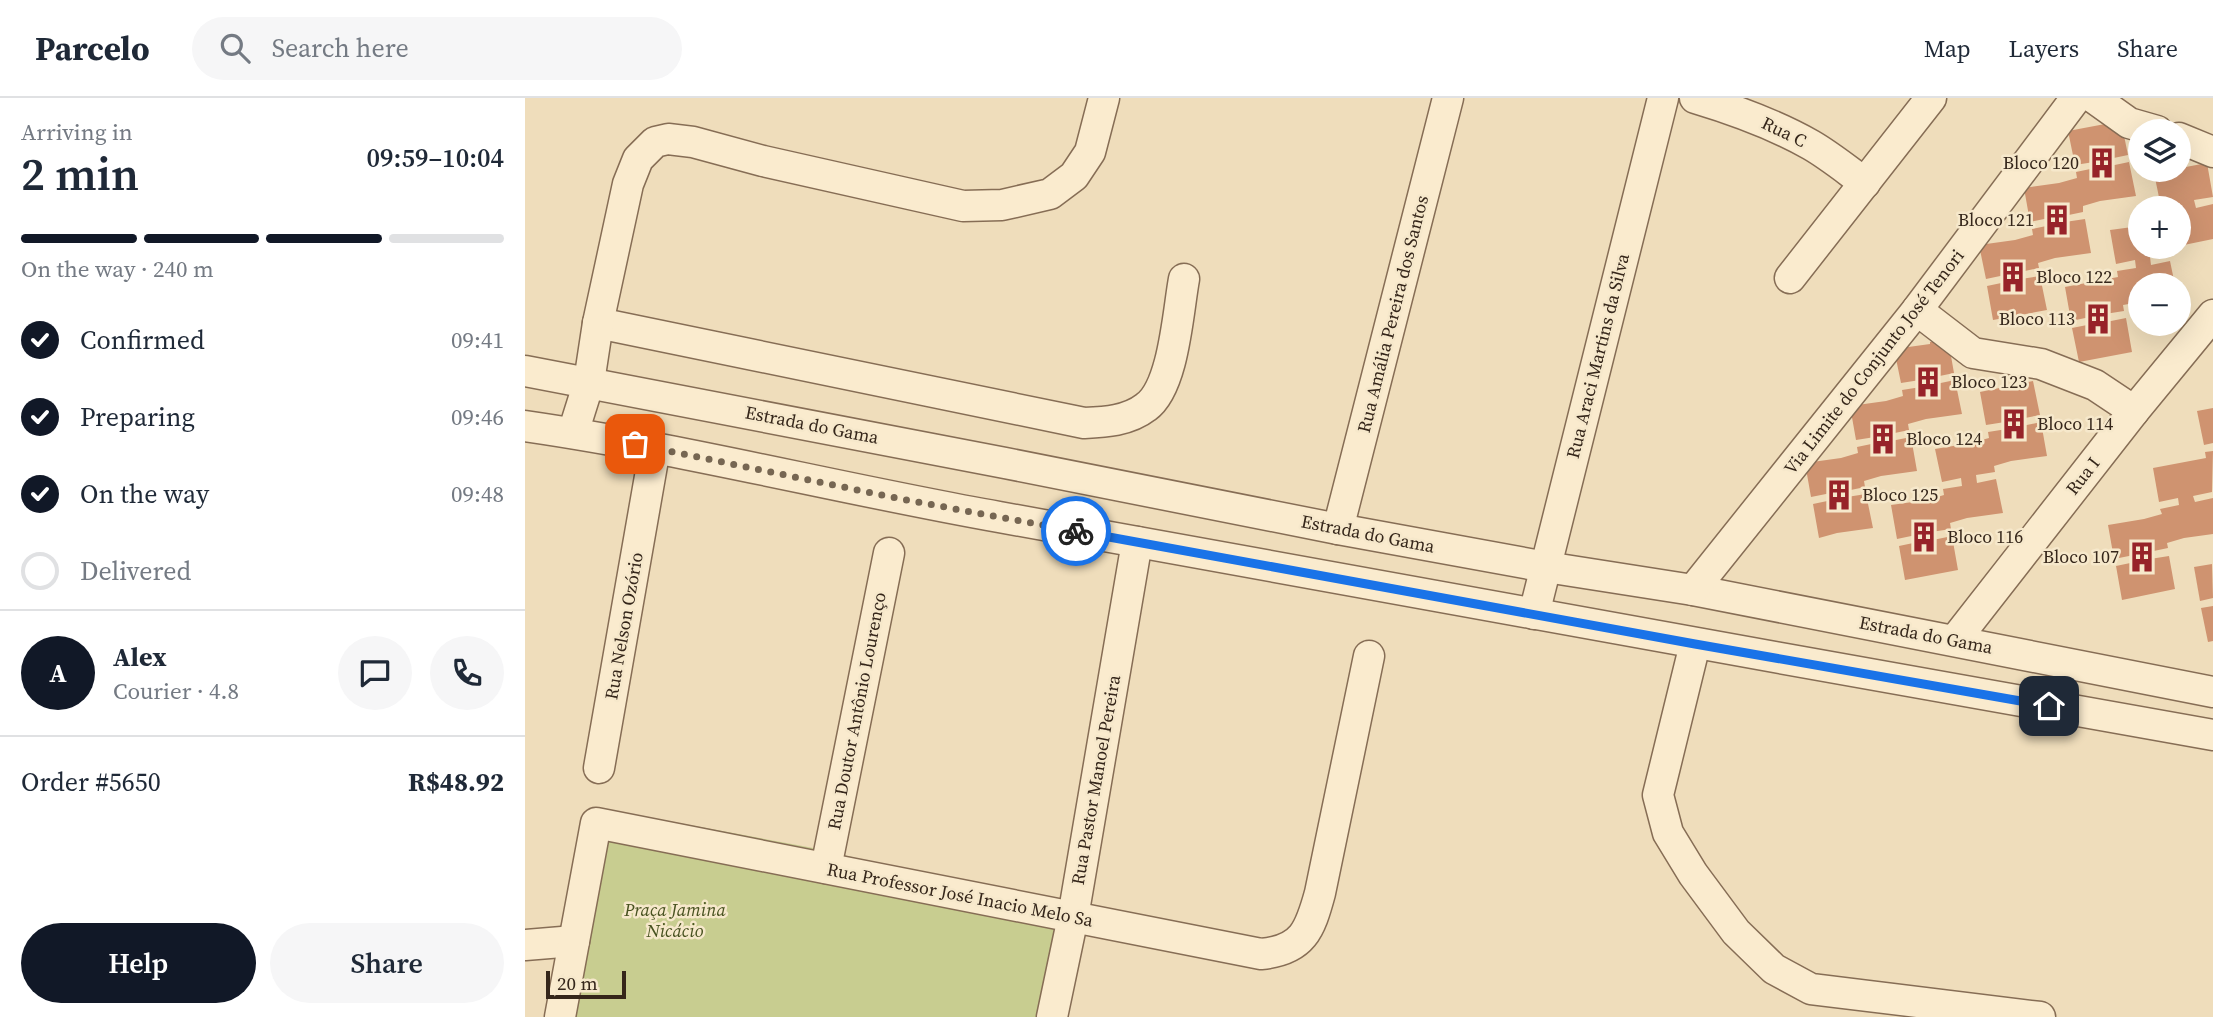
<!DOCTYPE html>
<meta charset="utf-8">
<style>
body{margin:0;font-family:"Source Serif 4",serif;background:#f6f6f7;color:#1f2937;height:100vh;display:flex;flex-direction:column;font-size:26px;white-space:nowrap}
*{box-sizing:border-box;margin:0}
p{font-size:23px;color:#747a83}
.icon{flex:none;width:38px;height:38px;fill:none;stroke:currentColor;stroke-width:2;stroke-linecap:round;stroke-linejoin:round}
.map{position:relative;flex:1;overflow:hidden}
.panel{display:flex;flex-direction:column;background:#fff;width:525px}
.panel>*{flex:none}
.controls{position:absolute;left:1603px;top:21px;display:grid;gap:14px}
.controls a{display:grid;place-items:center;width:63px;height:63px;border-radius:50%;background:#fff;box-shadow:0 7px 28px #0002;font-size:35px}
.scale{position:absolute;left:21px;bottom:18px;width:80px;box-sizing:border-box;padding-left:7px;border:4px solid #35261a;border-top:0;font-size:19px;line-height:24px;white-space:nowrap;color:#35261a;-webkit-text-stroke:5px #f6e8cb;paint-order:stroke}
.pin{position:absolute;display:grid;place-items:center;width:60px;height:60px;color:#fff;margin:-30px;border-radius:14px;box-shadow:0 4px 10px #0006}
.courier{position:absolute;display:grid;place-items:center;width:70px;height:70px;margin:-35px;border:5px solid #1a73e8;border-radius:50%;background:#fff;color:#222;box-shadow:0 2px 9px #0007}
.overview em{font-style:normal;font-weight:600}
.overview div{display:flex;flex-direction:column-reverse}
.overview{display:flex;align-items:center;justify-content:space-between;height:119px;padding:0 21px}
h1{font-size:46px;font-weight:600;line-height:52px}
.bar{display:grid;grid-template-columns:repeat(4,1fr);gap:10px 7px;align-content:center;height:84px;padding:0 21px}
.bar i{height:9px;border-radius:5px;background:#e0e1e3}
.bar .on{background:#111827}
.bar p{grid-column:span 4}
.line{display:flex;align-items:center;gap:18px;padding:0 21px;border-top:2px solid #e0e1e3}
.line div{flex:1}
.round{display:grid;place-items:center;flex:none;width:74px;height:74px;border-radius:37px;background:#f6f6f7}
ol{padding:0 21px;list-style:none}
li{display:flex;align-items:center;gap:21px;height:77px}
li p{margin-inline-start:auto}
li .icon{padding:7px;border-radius:50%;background:#111827;color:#fff;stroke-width:4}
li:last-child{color:#747a83}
li i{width:38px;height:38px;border:4px solid #e0e1e3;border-radius:50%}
.button{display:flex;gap:14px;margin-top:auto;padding:14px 21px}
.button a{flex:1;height:80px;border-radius:42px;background:#111827;color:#fff;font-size:28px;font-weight:600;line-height:80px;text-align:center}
.button a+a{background:#f6f6f7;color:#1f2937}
header{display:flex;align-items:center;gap:42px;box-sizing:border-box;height:98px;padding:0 35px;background:#fff;border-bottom:2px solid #e0e1e3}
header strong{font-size:33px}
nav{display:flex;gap:38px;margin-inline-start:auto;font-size:24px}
.search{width:490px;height:63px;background:#f6f6f7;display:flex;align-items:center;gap:18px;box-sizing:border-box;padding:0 24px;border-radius:38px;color:#747a83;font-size:26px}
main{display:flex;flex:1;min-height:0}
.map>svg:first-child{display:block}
.green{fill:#c8cd90}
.building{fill:#cf9370}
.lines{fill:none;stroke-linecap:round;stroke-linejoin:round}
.minor-casing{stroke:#866d55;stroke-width:33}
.minor{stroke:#faebce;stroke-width:30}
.done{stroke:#766652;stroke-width:7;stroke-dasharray:0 12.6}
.route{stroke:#1a73e8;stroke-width:9}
.labels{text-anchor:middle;stroke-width:5;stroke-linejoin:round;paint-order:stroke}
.street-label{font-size:18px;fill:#35261a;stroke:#f6e8cb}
.poi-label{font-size:18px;fill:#35261a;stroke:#f6e8cb;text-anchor:start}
.park-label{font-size:18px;font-style:italic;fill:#485220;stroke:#f6e8cb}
</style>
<header>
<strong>Parcelo</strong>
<div class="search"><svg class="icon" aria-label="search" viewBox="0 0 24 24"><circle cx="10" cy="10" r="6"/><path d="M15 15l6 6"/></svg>Search here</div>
<nav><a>Map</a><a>Layers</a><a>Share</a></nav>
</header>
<main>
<section class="panel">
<div class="overview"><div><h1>2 min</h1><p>Arriving in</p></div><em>09:59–10:04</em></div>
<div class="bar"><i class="on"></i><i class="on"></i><i class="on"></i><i></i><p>On the way · 240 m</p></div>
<ol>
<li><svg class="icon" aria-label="check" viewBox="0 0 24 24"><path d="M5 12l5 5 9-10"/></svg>Confirmed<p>09:41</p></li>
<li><svg class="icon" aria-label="check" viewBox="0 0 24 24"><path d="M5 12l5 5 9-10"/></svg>Preparing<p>09:46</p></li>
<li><svg class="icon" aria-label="check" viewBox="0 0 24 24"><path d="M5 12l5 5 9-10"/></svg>On the way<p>09:48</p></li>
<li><i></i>Delivered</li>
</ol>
<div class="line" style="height:126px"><b class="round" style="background:#111827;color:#fff">A</b><div><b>Alex</b><p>Courier · 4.8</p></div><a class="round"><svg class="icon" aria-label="chat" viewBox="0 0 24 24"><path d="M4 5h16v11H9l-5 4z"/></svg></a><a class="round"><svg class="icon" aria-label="phone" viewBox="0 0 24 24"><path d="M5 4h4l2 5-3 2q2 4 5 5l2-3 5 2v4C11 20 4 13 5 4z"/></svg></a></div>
<div class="line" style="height:91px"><div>Order #5650</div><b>R$48.92</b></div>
<div class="button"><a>Help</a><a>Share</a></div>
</section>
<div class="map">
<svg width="1688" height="919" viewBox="0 0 1688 919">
<rect width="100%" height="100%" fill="#efddbb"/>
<!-- green -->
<path class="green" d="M 79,711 L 299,752 L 546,814 L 523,919 L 25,919 Z"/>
<!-- building -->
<g class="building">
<path d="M 1596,23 L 1603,57 L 1584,61 L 1585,68 L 1604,64 L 1611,98 L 1575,103 L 1558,108 L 1558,114 L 1539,118 L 1540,124 L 1560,121 L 1566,155 L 1530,160 L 1513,165 L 1514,170 L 1495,174 L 1496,181 L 1515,178 L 1522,212 L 1468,222 L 1462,188 L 1481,184 L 1480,177 L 1461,181 L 1454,147 L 1490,142 L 1508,137 L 1507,131 L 1526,127 L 1524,120 L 1505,124 L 1499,90 L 1534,85 L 1552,80 L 1551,74 L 1570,70 L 1569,64 L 1550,67 L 1543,33 Z"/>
<path d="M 1682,65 L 1688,99 L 1669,102 L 1671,110 L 1688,106 L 1688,141 L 1654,148 L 1655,105 L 1636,109 L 1629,75 Z"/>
<path d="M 1615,128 L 1615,149 L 1643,149 L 1644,156 L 1625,159 L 1626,167 L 1645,163 L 1650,187 L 1615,187 L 1615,204 L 1598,207 L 1599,213 L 1580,216 L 1581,224 L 1601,220 L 1607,254 L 1554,264 L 1547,230 L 1567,226 L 1565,219 L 1546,223 L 1540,189 L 1593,179 L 1592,173 L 1611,170 L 1610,162 L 1591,166 L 1585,132 Z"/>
<path d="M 1423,241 L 1429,275 L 1410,279 L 1411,286 L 1430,282 L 1437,316 L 1401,321 L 1383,326 L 1384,332 L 1365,336 L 1366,343 L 1386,339 L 1392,373 L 1356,378 L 1339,383 L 1340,389 L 1321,393 L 1322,399 L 1341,396 L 1348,430 L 1312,435 L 1294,440 L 1288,406 L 1307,402 L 1306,395 L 1286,399 L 1280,365 L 1316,360 L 1333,355 L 1332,349 L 1351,345 L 1350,339 L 1331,342 L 1325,308 L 1361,303 L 1378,298 L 1377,292 L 1396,289 L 1395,282 L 1376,285 L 1369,251 L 1405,246 L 1405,244 Z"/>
<path d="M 1508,283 L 1515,317 L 1495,321 L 1497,328 L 1516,324 L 1522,358 L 1486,363 L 1469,368 L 1470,374 L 1451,377 L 1452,385 L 1471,381 L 1478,415 L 1442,420 L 1425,425 L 1426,431 L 1406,434 L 1408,442 L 1427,438 L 1433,472 L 1380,482 L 1374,448 L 1393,444 L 1391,437 L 1372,441 L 1366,407 L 1402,402 L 1419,397 L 1418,391 L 1437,388 L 1436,380 L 1417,384 L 1410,351 L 1446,345 L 1464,340 L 1463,334 L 1482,331 L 1480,324 L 1461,327 L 1455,294 Z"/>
<path d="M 1688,310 L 1688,345 L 1679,347 L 1672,313 Z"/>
<path d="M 1688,353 L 1687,394 L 1668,398 L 1670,404 L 1688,400 L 1688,436 L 1659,440 L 1642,445 L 1643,450 L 1624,454 L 1625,461 L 1644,458 L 1650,491 L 1597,502 L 1591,468 L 1610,464 L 1609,457 L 1589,461 L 1583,427 L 1619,421 L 1637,416 L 1635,411 L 1654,407 L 1653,400 L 1634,404 L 1628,370 L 1681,360 L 1680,354 Z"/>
<path d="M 1687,466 L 1688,500 L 1675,503 L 1669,469 Z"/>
<path d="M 1688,508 L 1688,543 L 1683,544 L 1676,510 Z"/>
</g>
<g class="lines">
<!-- minor casing -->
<g class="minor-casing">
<g id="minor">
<path d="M 1170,0 C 1210,12 1249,26 1286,47 C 1305,58 1322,72 1340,85"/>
<path d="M 1569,0 L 1604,25 L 1632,33"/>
<path d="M 1654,40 L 1688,54"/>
<path d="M 1265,180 L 1406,0"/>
<path d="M 1392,212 L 1448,255 L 1516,266 L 1570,287 L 1609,313"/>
<path d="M 73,225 L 559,325 C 580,324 603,323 621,309 C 649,289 653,213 659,181"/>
<path d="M 0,273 L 480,365 L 813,431 L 1021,469 L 1168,492 L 1688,594"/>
<path d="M 0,328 C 159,351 316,391 474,419 C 879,492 1283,566 1688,637"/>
<path d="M 48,335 L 64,284 L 73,225 L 103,86 L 113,61 L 130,44 L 143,41 L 168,44 L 238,63 L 438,108 L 477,107 L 525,96 L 549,78 L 565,54 L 579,0"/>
<path d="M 813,431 L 923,0"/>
<path d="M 1168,492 L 1392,212 L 1551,0"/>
<path d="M 1009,516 L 1138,0"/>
<path d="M 1430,542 L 1609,313 L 1688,217"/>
<path d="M 1170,546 L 1133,697 L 1143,735 L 1168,776 L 1211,834 L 1249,871 L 1286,891 L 1515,919"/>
<path d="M 74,670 L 130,350"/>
<path d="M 301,770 L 364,455"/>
<path d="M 0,847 L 49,843"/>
<path d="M 35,919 L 71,725 L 736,856 C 778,852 785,832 795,795 L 844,558"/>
<path d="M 527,919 L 548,819 L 612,444"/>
</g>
</g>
<!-- minor -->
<use href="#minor" class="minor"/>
</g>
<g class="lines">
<!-- done -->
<path class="done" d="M 110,346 L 381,402 L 551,433"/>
<!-- route -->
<path class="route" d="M 551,433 L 1170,546 L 1524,608"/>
</g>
<!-- icons -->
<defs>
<g id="building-bare" transform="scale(2.415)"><path d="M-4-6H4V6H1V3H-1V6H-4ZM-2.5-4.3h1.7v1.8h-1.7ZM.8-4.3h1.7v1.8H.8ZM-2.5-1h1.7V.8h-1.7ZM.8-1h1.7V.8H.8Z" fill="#972329" stroke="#f6e8cb" stroke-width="2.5" paint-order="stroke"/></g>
</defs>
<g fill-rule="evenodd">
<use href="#building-bare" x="1577" y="65"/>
<use href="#building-bare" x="1532" y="122"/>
<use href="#building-bare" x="1488" y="179"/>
<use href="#building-bare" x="1573" y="221"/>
<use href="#building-bare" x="1403" y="284"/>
<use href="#building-bare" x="1489" y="326"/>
<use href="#building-bare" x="1358" y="341"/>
<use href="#building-bare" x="1314" y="397"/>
<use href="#building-bare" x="1399" y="439"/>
<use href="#building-bare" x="1617" y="459"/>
</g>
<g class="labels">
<!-- street labels -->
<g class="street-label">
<text transform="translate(1259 34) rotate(26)" y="6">Rua C</text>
<text transform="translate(868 216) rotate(-76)" y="6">Rua Amália Pereira dos Santos</text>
<text transform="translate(1073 258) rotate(-76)" y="6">Rua Araci Martins da Silva</text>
<text transform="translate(1349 264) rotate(-52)" y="6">Via Limite do Conjunto José Tenori</text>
<text transform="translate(287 327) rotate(11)" y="6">Estrada do Gama</text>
<text transform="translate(1558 378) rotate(-52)" y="6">Rua I</text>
<text transform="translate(843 436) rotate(11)" y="6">Estrada do Gama</text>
<text transform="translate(99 528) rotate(-80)" y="6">Rua Nelson Ozório</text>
<text transform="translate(1401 537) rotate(11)" y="6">Estrada do Gama</text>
<text transform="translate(332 613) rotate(-79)" y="6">Rua Doutor Antônio Lourenço</text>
<text transform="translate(571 682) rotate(-80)" y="6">Rua Pastor Manoel Pereira</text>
<text transform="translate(435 797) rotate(11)" y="6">Rua Professor José Inacio Melo Sa</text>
</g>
<!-- poi labels -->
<g class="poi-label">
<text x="1554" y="71" text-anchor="end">Bloco 120</text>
<text x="1509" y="128" text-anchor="end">Bloco 121</text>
<text x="1511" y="185">Bloco 122</text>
<text x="1550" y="227" text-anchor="end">Bloco 113</text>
<text x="1426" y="290">Bloco 123</text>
<text x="1512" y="332">Bloco 114</text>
<text x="1381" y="347">Bloco 124</text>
<text x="1337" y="403">Bloco 125</text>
<text x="1422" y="445">Bloco 116</text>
<text x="1594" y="465" text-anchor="end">Bloco 107</text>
</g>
<!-- park labels -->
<g class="park-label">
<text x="150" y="818">Praça Jamina<tspan x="150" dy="21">Nicácio</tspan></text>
</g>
</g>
</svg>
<div class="controls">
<a><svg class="icon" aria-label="layers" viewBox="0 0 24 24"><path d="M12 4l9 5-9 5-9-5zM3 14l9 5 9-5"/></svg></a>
<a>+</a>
<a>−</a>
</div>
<div class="scale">20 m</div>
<div class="pin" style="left:110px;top:346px;background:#ea580c"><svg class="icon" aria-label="bag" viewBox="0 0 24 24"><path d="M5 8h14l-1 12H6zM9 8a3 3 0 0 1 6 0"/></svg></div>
<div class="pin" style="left:1524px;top:608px;background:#1f2937"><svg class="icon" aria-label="home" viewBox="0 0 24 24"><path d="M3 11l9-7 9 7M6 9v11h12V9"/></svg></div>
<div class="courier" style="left:551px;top:433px"><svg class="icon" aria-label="bike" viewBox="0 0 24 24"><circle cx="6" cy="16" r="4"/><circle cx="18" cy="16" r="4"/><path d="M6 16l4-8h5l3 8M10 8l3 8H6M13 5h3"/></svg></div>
</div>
</main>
